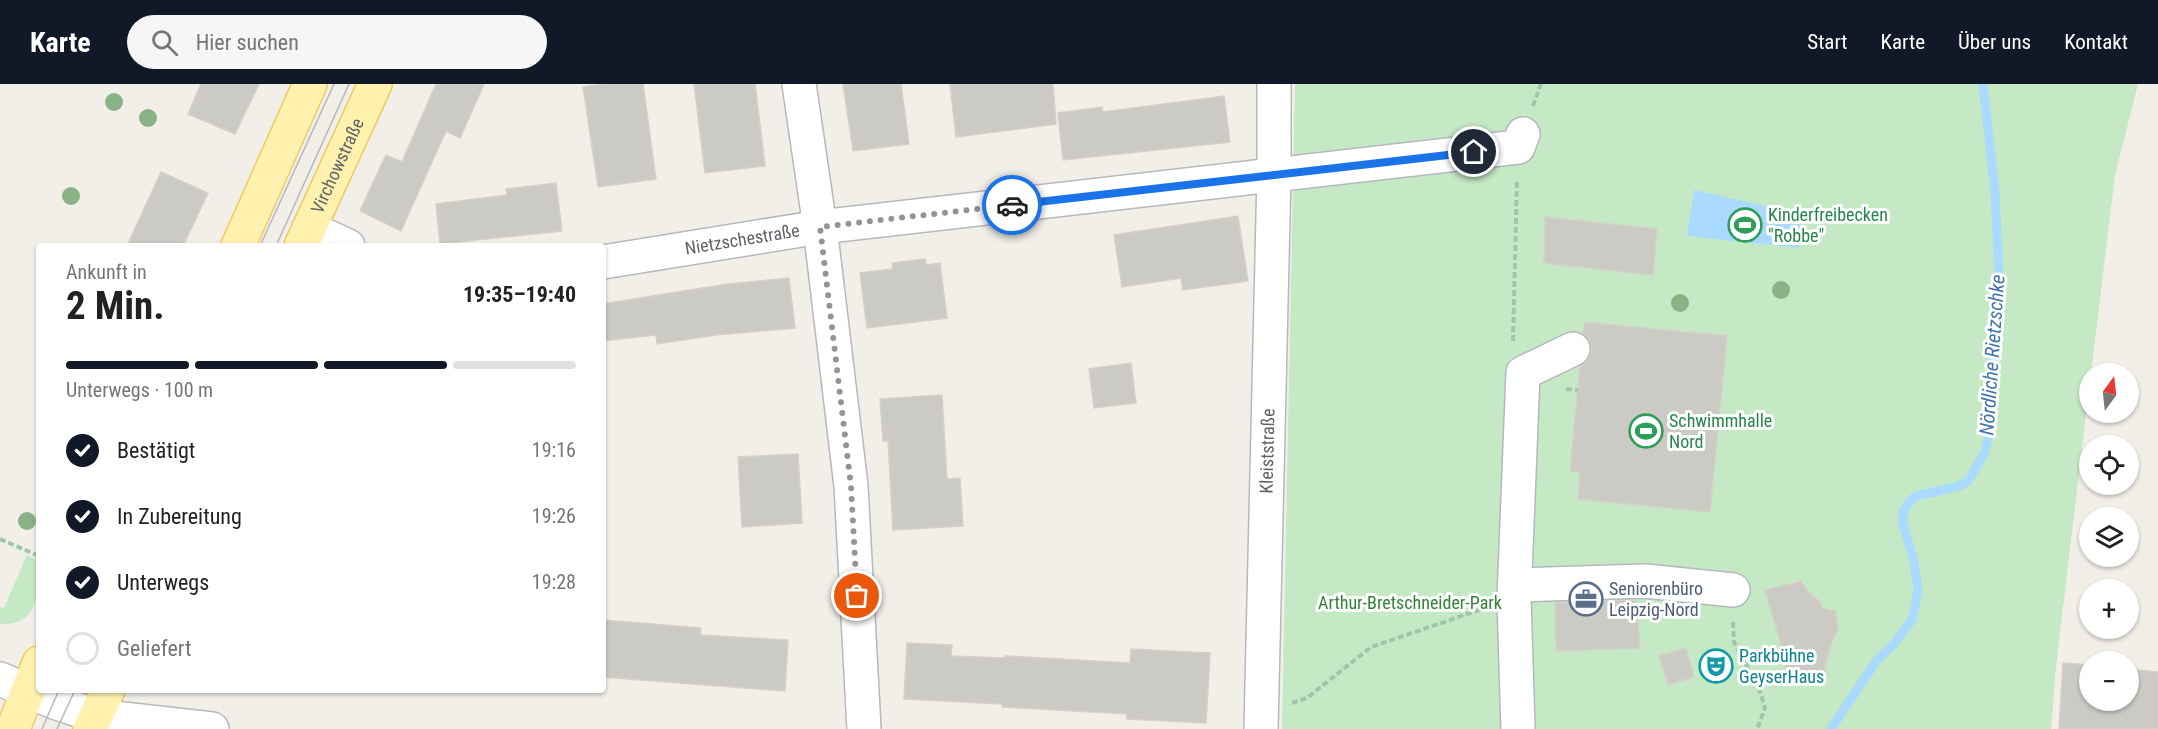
<!DOCTYPE html>
<html lang="de">
<meta charset="utf-8">
<style>
body{margin:0;font-family:"Roboto Condensed",sans-serif;background:#f6f6f6;color:#222;height:100vh;display:flex;flex-direction:column;font-size:22px;white-space:nowrap}
*{box-sizing:border-box;margin:0}
p{font-size:20px;color:#767676}
.icon{flex:none;width:33px;height:33px;fill:none;stroke:currentColor;stroke-width:2;stroke-linecap:round;stroke-linejoin:round}
.map{position:relative;flex:1;overflow:hidden}
.side{position:absolute;left:36px;top:159px;width:570px;height:450px;display:flex;flex-direction:column;background:#fff;border-radius:6px;box-shadow:0 2px 4px #0004}
.side>*{flex:none}
.needle{width:39px;rotate:15deg}
.buttons{position:absolute;left:2079px;top:279px;display:grid;gap:12px}
.buttons a{display:grid;place-items:center;width:60px;height:60px;border-radius:50%;background:#fff;box-shadow:0 2px 4px #0004;font-size:30px}
.pin{position:absolute;display:grid;place-items:center;width:51px;height:51px;color:#fff;margin:-26px;border:3px solid #fff;border-radius:50%;box-shadow:0 2px 6px #0007}
.courier{position:absolute;display:grid;place-items:center;width:60px;height:60px;margin:-30px;border:4px solid #1a73e8;border-radius:50%;background:#fff;color:#222;box-shadow:0 2px 8px #0007}
.overview em{font-style:normal;font-weight:700}
.overview div{display:flex;flex-direction:column-reverse}
.overview{display:flex;align-items:center;justify-content:space-between;height:102px;padding:0 30px}
h1{font-size:39px;font-weight:700;line-height:45px}
.bar{display:grid;grid-template-columns:repeat(4,1fr);gap:9px 6px;align-content:center;height:72px;padding:0 30px}
.bar i{height:8px;border-radius:4px;background:#e0e0e0}
.bar .on{background:#111827}
.bar p{grid-column:span 4}
ol{padding:0 30px;list-style:none}
li{display:flex;align-items:center;gap:18px;height:66px}
li p{margin-inline-start:auto}
li .icon{padding:6px;border-radius:50%;background:#111827;color:#fff;stroke-width:4}
li:last-child{color:#767676}
li i{width:33px;height:33px;border:3px solid #e0e0e0;border-radius:50%}
header{display:flex;align-items:center;gap:36px;box-sizing:border-box;height:84px;padding:0 30px;background:#111827;color:#fff}
header strong{font-size:28px}
nav{display:flex;gap:33px;margin-inline-start:auto;font-size:21px}
.search{width:420px;height:54px;background:#f6f6f6;display:flex;align-items:center;gap:15px;box-sizing:border-box;padding:0 21px;border-radius:33px;color:#767676;font-size:22px}
.map>svg:first-child{display:block}
.green{fill:#c5e8c5}
.water{fill:#aadaff}
.lines{fill:none;stroke-linecap:round;stroke-linejoin:round}
.stream{stroke:#aadaff;stroke-width:9}
.building{fill:#cccac5;stroke:#d6d1c6;stroke-width:1.5}
.minor-casing{stroke:#b5b8bc;stroke-width:36}
.major-casing{stroke:#f2c960;stroke-width:36}
.path{stroke:#9cc7a9;stroke-width:4;stroke-dasharray:6 3;stroke-linecap:butt}
.minor{stroke:#fff;stroke-width:33}
.major{stroke:#fff2af;stroke-width:33}
.tram{stroke:#b6b7b8;stroke-width:1.5}
.tree{fill:#89b387}
.done{stroke:#929495;stroke-width:6;stroke-dasharray:0 10.8}
.route{stroke:#1a73e8;stroke-width:8}
.labels{text-anchor:middle;stroke-width:6;stroke-linejoin:round;paint-order:stroke}
.street-label{font-size:18px;fill:#5f6368;stroke:#fff}
.leisure-label{font-size:18px;fill:#27864d;stroke:#fff;text-anchor:start}
.service-label{font-size:18px;fill:#4e5e75;stroke:#fff;text-anchor:start}
.park-label{font-size:18px;fill:#348238;stroke:#fff}
.culture-label{font-size:18px;fill:#0d838f;stroke:#fff;text-anchor:start}
.water-label{font-size:20px;font-style:italic;fill:#4174aa;stroke:#fff}
</style>
<header>
<strong>Karte</strong>
<div class="search"><svg class="icon" aria-label="search" viewBox="0 0 24 24"><circle cx="10" cy="10" r="6"/><path d="M15 15l6 6"/></svg>Hier suchen</div>
<nav><a>Start</a><a>Karte</a><a>Über uns</a><a>Kontakt</a></nav>
</header>
<div class="map">
<svg width="2158" height="645" viewBox="0 0 2158 645">
<rect width="100%" height="100%" fill="#f1efe8"/>
<!-- green -->
<g class="green">
<path d="M 1295,0 L 2138,0 L 2115,91 L 2091,289 L 2090,290 L 2089,304 L 2056,583 L 2051,645 L 1282,645 Z"/>
<path d="M 27,471 L 39,477 C 39,505 39,543 0,540 L 0,523 L 4,524 Z"/>
</g>
<!-- water -->
<path class="water" d="M 1694,106 L 1801,130 L 1799,164 L 1687,152 Z"/>
<g class="lines">
<!-- stream -->
<path class="stream" d="M 1831,645 L 1877,576 L 1892,562 L 1912,536 L 1918,507 L 1914,477 L 1902,437 L 1904,427 L 1909,418 L 1916,412 L 1959,402 L 1968,397 L 1984,370 L 1989,351 L 1992,271 L 2000,212 L 1995,108 L 1983,0"/>
</g>
<!-- building -->
<g class="building">
<path d="M 201,0 L 259,0 L 235,50 L 188,30 Z"/>
<path d="M 436,0 L 484,0 L 460,54 L 446,47 L 401,147 L 360,127 L 386,71 L 402,78 Z"/>
<path d="M 605,0 L 643,0 L 656,95 L 598,103 L 583,3 Z"/>
<path d="M 694,0 L 755,0 L 765,82 L 705,89 Z"/>
<path d="M 843,0 L 901,0 L 909,60 L 853,67 Z"/>
<path d="M 950,0 L 1053,0 L 1056,40 L 956,53 Z"/>
<path d="M 1224,12 L 1230,58 L 1063,76 L 1058,29 L 1102,23 L 1103,28 Z"/>
<path d="M 161,88 L 208,109 L 183,162 L 127,162 Z"/>
<path d="M 556,99 L 562,147 L 440,160 L 436,120 L 507,111 L 506,105 Z"/>
<path d="M 1238,132 L 1248,197 L 1183,206 L 1181,194 L 1122,203 L 1114,151 Z"/>
<path d="M 1545,133 L 1657,145 L 1653,191 L 1544,179 Z"/>
<path d="M 925,175 L 926,181 L 940,179 L 947,234 L 867,244 L 860,189 L 893,185 L 892,179 Z"/>
<path d="M 789,194 L 795,244 L 716,251 L 657,260 L 656,251 L 603,257 L 603,220 L 728,200 Z"/>
<path d="M 1585,238 L 1727,252 L 1710,428 L 1578,415 L 1580,388 L 1570,387 L 1580,282 L 1588,276 L 1592,267 L 1590,257 L 1583,249 Z"/>
<path d="M 1131,279 L 1136,319 L 1094,324 L 1089,285 Z"/>
<path d="M 942,311 L 947,395 L 960,394 L 963,442 L 893,446 L 888,357 L 883,357 L 880,315 Z"/>
<path d="M 798,370 L 802,439 L 742,443 L 738,373 Z"/>
<path d="M 1801,497 L 1807,506 L 1821,519 L 1822,524 L 1835,527 L 1838,546 L 1831,560 L 1825,582 L 1825,590 L 1789,599 L 1782,571 L 1783,567 L 1765,506 Z"/>
<path d="M 1636,516 L 1640,564 L 1556,567 L 1555,519 Z"/>
<path d="M 603,536 L 701,544 L 700,551 L 788,556 L 785,607 L 603,593 Z"/>
<path d="M 907,559 L 952,561 L 951,572 L 1005,574 L 1005,572 L 1130,579 L 1131,565 L 1210,569 L 1206,639 L 1127,635 L 1127,630 L 1002,623 L 1002,620 L 904,615 Z"/>
<path d="M 1686,564 L 1694,593 L 1668,601 L 1659,572 Z"/>
<path d="M 2063,579 L 2090,581 L 2090,616 L 2128,616 L 2128,585 L 2158,588 L 2158,645 L 2059,645 Z"/>
</g>
<g class="lines">
<!-- minor casing -->
<g class="minor-casing">
<g id="minor">
<path d="M 799,0 L 820,143 L 851,402 L 864,645"/>
<path d="M 309,144 L 348,162"/>
<path id="s1" d="M 603,178 L 820,143 L 1518,63 L 1523,50"/>
<path d="M 1515,501 L 1645,497 L 1733,506"/>
<path d="M 0,595 L 54,618 L 96,632 L 212,645"/>
<path id="s2" d="M 1261,645 L 1274,90 L 1274,0"/>
<path d="M 1518,645 L 1514,515 L 1523,289 L 1573,265"/>
</g>
</g>
<!-- major casing -->
<g class="major-casing">
<g id="major">
<path d="M 238,162 L 310,0"/>
<path id="s3" d="M 301,162 L 375,0"/>
<path d="M 13,645 L 39,579"/>
<path d="M 90,645 L 108,606"/>
</g>
</g>
<!-- path -->
<g class="path">
<path d="M 1533,22 L 1541,0"/>
<path d="M 1513,257 L 1517,96"/>
<path d="M 1566,305 L 1578,306"/>
<path d="M 0,455 L 39,472"/>
<path d="M 1733,538 L 1734,558 L 1759,605 L 1765,624 L 1757,645"/>
<path d="M 1292,619 L 1307,614 L 1371,563 L 1482,525"/>
</g>
<!-- minor -->
<use href="#minor" class="minor"/>
<!-- major -->
<use href="#major" class="major"/>
<!-- tram -->
<g class="tram">
<path d="M 260,162 L 334,0"/>
<path d="M 276,162 L 349,0"/>
<path d="M 42,645 L 59,606"/>
<path d="M 57,645 L 75,606"/>
</g>
</g>
<!-- trees -->
<g class="tree">
<circle cx="114" cy="18" r="9"/>
<circle cx="148" cy="34" r="9"/>
<circle cx="71" cy="112" r="9"/>
<circle cx="1781" cy="206" r="9"/>
<circle cx="1680" cy="219" r="9"/>
<circle cx="27" cy="437" r="9"/>
</g>
<g class="lines">
<!-- done -->
<path class="done" d="M 857,512 L 851,402 L 820,143 L 1012,121"/>
<!-- route -->
<path class="route" d="M 1012,121 L 1474,68"/>
</g>
<!-- icons -->
<defs>
<g id="stadium-ring" transform="scale(1.725)"><circle r="9.5" fill="#fff" stroke="#2e9e5b" stroke-width="1.5"/><path d="M0-5a6.5 5 0 1 0 0 10a6.5 5 0 1 0 0-10ZM-3.5-1.8h7v3.6h-7Z" fill="#2e9e5b"/></g>
<g id="office-ring" transform="scale(1.725)"><circle r="9.5" fill="#fff" stroke="#5c6f8a" stroke-width="1.5"/><path d="M-6-3h4V-5.5h4V-3h4V5H-6ZM-1-4.5V-3h2v-1.5ZM-6 0V1H6V0Z" fill="#5c6f8a"/></g>
<g id="theatre-ring" transform="scale(1.725)"><circle r="9.5" fill="#fff" stroke="#0f9aa8" stroke-width="1.5"/><path d="M-5-5.5Q0-4 5-5.5V0Q5 5 0 6Q-5 5-5 0ZM-3.3-2.5H-1v1.5H-3.3ZM1-2.5H3.3v1.5H1ZM-2.8 1Q0 5.5 2.8 1Z" fill="#0f9aa8"/></g>
</defs>
<g fill-rule="evenodd">
<use href="#stadium-ring" x="1745" y="141"/>
<use href="#stadium-ring" x="1646" y="347"/>
<use href="#office-ring" x="1586" y="515"/>
<use href="#theatre-ring" x="1716" y="582"/>
</g>
<g class="labels">
<!-- street labels -->
<g class="street-label">
<text dy="6" stroke="none"><textPath href="#s3" startOffset="88">Virchowstraße</textPath></text>
<text dy="6" stroke="none"><textPath href="#s1" startOffset="141">Nietzschestraße</textPath></text>
<text dy="6" stroke="none"><textPath href="#s2" startOffset="278">Kleiststraße</textPath></text>
</g>
<!-- leisure labels -->
<g class="leisure-label">
<text x="1768" y="137">Kinderfreibecken<tspan x="1768" dy="21">"Robbe"</tspan></text>
<text x="1669" y="343">Schwimmhalle<tspan x="1669" dy="21">Nord</tspan></text>
</g>
<!-- service labels -->
<g class="service-label">
<text x="1609" y="511">Seniorenbüro<tspan x="1609" dy="21">Leipzig-Nord</tspan></text>
</g>
<!-- park labels -->
<g class="park-label">
<text x="1410" y="525">Arthur-Bretschneider-Park</text>
</g>
<!-- culture labels -->
<g class="culture-label">
<text x="1739" y="578">Parkbühne<tspan x="1739" dy="21">GeyserHaus</tspan></text>
</g>
<!-- water labels -->
<g class="water-label">
<text transform="translate(1992 271) rotate(-86)" y="7">Nördliche Rietzschke</text>
</g>
</g>
</svg>
<div class="buttons">
<a><svg class="needle" viewBox="-14 -14 28 28"><path d="M0-13l5 13h-10z" fill="#e53935"/><path d="M0 13l5-13h-10z" fill="#767676"/></svg></a>
<a><svg class="icon" aria-label="locate" viewBox="0 0 24 24"><circle cx="12" cy="12" r="6"/><path d="M12 2v4M12 18v4M2 12h4M18 12h4"/></svg></a>
<a><svg class="icon" aria-label="layers" viewBox="0 0 24 24"><path d="M12 4l9 5-9 5-9-5zM3 14l9 5 9-5"/></svg></a>
<a>+</a>
<a>−</a>
</div>
<div class="pin" style="left:857px;top:512px;background:#ea580c"><svg class="icon" aria-label="bag" viewBox="0 0 24 24"><path d="M5 8h14l-1 12H6zM9 8a3 3 0 0 1 6 0"/></svg></div>
<div class="pin" style="left:1474px;top:68px;background:#1f2937"><svg class="icon" aria-label="home" viewBox="0 0 24 24"><path d="M3 11l9-7 9 7M6 9v11h12V9"/></svg></div>
<div class="courier" style="left:1012px;top:121px"><svg class="icon" aria-label="car" viewBox="0 0 24 24"><path d="M5 17H2v-5l4-1 3-4h7l3 4 3 1v5h-3M9 17h6M6 11h13"/><circle cx="7" cy="17" r="2"/><circle cx="17" cy="17" r="2"/></svg></div>
<section class="side">
<div class="overview"><div><h1>2 Min.</h1><p>Ankunft in</p></div><em>19:35–19:40</em></div>
<div class="bar"><i class="on"></i><i class="on"></i><i class="on"></i><i></i><p>Unterwegs · 100 m</p></div>
<ol>
<li><svg class="icon" aria-label="check" viewBox="0 0 24 24"><path d="M5 12l5 5 9-10"/></svg>Bestätigt<p>19:16</p></li>
<li><svg class="icon" aria-label="check" viewBox="0 0 24 24"><path d="M5 12l5 5 9-10"/></svg>In Zubereitung<p>19:26</p></li>
<li><svg class="icon" aria-label="check" viewBox="0 0 24 24"><path d="M5 12l5 5 9-10"/></svg>Unterwegs<p>19:28</p></li>
<li><i></i>Geliefert</li>
</ol>
</section>
</div>
